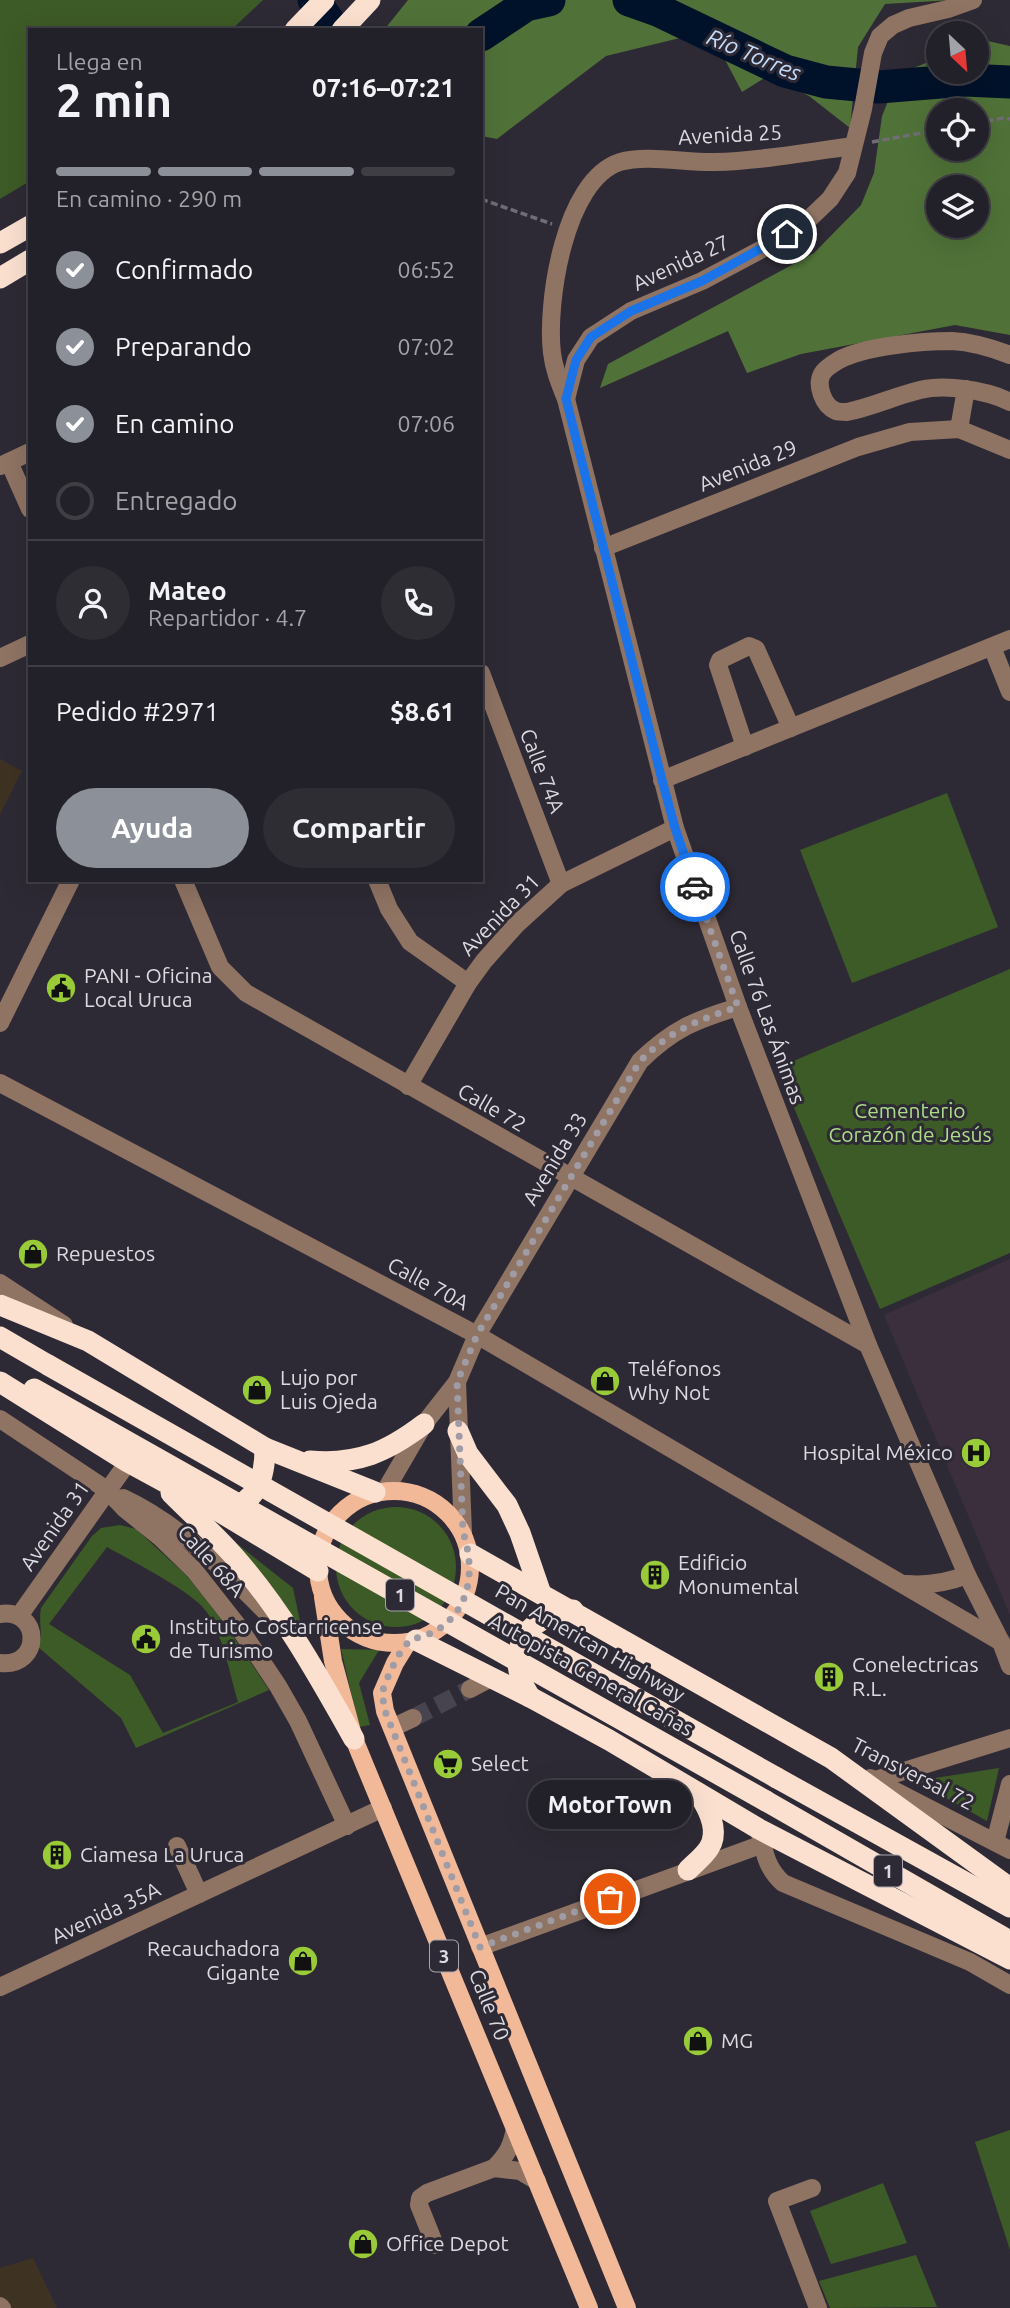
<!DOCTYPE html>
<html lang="es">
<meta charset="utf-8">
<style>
body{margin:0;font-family:Ubuntu,sans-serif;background:#2e2d34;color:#f1f3f6;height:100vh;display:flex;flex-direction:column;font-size:26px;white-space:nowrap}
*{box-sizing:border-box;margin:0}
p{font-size:23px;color:#a2a3a8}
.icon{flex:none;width:38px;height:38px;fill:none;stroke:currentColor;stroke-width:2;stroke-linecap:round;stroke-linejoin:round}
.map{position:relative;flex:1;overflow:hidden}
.drawer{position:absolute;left:28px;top:28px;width:455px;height:854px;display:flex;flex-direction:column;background:#222028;border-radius:0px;box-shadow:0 7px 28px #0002,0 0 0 2px #3f3e45}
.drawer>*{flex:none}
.needle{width:46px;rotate:154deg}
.buttons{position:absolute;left:926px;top:21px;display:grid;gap:14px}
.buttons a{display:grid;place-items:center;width:63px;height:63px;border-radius:50%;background:#222028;box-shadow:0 7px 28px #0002,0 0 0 2px #3f3e45;font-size:35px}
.pin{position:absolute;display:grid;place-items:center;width:60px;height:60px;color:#fff;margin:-30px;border:4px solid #fff;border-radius:50%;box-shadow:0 2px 7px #0007}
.courier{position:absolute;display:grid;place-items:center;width:70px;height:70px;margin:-35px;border:5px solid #1a73e8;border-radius:50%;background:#fff;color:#222;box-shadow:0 2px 9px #0007}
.bubble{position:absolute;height:49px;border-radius:24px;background:#222028;box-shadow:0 7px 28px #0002,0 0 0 2px #3f3e45;font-size:23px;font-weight:700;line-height:49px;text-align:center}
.overview em{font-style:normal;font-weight:700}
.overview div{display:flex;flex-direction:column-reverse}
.overview{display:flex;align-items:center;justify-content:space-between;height:119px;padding:0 28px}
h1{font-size:46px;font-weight:700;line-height:52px}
.bar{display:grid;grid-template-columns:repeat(4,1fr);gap:10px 7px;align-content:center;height:84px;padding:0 28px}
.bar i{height:9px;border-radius:5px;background:#3f3e45}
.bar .active{background:#8c9099}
.bar p{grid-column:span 4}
.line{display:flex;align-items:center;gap:18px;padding:0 28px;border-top:2px solid #3f3e45}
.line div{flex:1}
.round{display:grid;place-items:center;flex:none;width:74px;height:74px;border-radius:37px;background:#2e2d34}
ol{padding:0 28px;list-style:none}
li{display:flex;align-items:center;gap:21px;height:77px}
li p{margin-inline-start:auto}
li .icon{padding:7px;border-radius:50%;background:#8c9099;color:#fff;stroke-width:4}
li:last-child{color:#a2a3a8}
li i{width:38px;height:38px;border:4px solid #3f3e45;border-radius:50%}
.button{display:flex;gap:14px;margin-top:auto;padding:14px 28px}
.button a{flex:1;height:80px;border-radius:42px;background:#8c9099;color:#fff;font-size:28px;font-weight:700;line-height:80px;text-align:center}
.button a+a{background:#2e2d34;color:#f1f3f6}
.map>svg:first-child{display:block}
.industrial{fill:#3e3223}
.medical{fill:#3c2f3d}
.green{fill:#3d5b26;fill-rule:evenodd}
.forest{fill:#507238;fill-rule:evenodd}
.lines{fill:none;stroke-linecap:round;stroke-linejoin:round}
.river{stroke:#00122a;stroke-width:33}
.minor-tunnel{stroke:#48444f;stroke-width:18;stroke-dasharray:18 9;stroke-linecap:butt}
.path{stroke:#716d77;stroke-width:3.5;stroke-dasharray:7 3.5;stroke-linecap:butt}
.minor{stroke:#8f7363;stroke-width:18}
.major{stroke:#f2b998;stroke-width:18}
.highway{stroke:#fbe0d0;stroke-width:21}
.highway-bridge{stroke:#fbe0d0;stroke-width:21}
.done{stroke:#9f9ca5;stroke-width:7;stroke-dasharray:0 12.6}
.route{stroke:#1a73e8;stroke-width:9}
.labels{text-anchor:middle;stroke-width:6;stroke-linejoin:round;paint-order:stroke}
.shield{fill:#2e2a35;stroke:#a8a5ad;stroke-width:2}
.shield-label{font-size:19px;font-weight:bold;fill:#dcdae1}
.street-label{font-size:21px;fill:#dcdae1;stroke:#2e2a35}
.poi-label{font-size:21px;fill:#dcdae1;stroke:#2e2a35;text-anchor:start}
.park-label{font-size:21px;fill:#abdd89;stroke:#2e2a35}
.water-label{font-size:23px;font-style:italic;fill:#c4dcfb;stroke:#2e2a35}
</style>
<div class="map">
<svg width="1010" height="2308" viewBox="0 0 1010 2308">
<rect width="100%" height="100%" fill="#2e2a35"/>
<!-- industrial -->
<g class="industrial">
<path d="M 0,759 L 22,771 L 0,815 Z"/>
<path d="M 33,2258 L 57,2308 L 0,2308 L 0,2268 Z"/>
</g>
<!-- medical -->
<path class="medical" d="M 1010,1259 L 1010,1615 L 884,1315 Z"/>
<!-- green -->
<g class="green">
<path d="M 0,0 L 263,0 L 231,30 L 30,30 L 30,181 L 0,199 Z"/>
<path d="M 947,793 L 998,927 L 852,983 L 800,850 Z"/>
<path d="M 1010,969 L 1010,1253 L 880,1309 L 777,1068 Z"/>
<circle cx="396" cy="1567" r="60"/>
<path d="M 212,1524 L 293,1588 L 305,1645 Z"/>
<path d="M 120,1525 L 136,1529 L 187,1576 L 225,1624 L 269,1690 L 136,1748 L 121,1718 L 38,1647 C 44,1633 38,1623 41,1608 L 92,1536 L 101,1528 ZM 107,1547 C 130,1560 193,1592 206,1611 C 223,1634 230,1675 238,1702 L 163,1733 L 130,1675 L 49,1624 Z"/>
<path d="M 341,1649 L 379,1650 L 359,1683 L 370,1725 L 359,1727 Z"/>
<path d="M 999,1768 L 987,1821 L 916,1781 Z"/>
<path d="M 1010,2130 L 1010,2250 L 975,2142 Z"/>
<path d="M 883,2183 L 907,2243 L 831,2264 L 810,2211 Z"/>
<path d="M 916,2255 L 937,2307 L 830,2308 L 819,2281 Z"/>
</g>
<!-- forest -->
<g class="forest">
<path d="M 408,0 L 953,0 L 885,4 L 858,47 L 850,128 L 809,96 L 769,75 L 742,92 L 722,54 L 684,37 L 606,56 L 497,139 L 481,136 L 481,30 L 384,30 Z"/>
<path d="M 983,40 L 1010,46 L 1010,335 L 955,325 L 801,354 L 747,373 L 728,331 L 600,388 L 608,364 L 814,253 L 861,205 L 874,173 L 882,116 L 899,74 L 938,58 L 938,72 L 976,72 L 977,43 ZM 938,110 L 976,110 L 976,149 L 938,149 ZM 938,187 L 976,187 L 976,226 L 938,226 Z"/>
</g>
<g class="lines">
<!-- river -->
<g class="river">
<path d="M 314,0 L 334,30"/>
<path d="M 629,0 L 660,11 L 785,71 L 826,82 L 879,87 L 965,80 L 1010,82"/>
<path d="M 481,35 L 526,5 L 549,0"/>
</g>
<!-- minor-tunnel -->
<path class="minor-tunnel" d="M 413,1718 L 470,1689"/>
<!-- path -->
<g class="path">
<path d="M 976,123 L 1004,118 L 1010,119"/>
<path d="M 872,142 L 938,130"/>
<path d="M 481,199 L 552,224"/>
</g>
<!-- minor -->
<g class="minor">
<path d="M 853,146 C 807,152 761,161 715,162 C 687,163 646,154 620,162 C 564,180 546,304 552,353 C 554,370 560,384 566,399 L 675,828 L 738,1007 L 868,1345 L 967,1575 L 1001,1642 L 1010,1666"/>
<path d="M 1010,355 C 992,348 971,342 952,341 C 922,341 865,346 839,360 C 834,363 825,368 822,374 C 816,385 823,406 836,411 C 839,412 843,412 847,412 C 872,407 895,396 920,390 C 945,384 987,390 1010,402"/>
<path d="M 566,399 L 576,360 L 591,337 L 631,311 L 702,281 L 766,247 L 808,220 L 830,199 L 847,173 L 863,109 L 873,53 L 880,36 L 893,25 L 909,18 L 948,9 L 973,0"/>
<path d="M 959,429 L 966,389"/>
<path d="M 9,462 L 30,509"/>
<path d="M 0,466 L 30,452"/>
<path d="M 603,548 L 858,447 L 910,432 L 959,429 L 1010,450"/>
<path d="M 992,647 L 1010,692"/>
<path d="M 0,658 L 30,644"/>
<path d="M 481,673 L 561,884"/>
<path d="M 745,747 L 718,665 L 720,660 L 749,646 L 756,649 L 791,728"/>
<path d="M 662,780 L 1010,639"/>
<path d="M 183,880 L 220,967 L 246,993 L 868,1345"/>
<path d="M 377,880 L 389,909 L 410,942 L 468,983"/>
<path d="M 0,1023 L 71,880"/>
<path d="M 0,1083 L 477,1335 L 1001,1642"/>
<path d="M 408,1086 L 468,983 L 484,961 L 517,924 L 561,884 L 675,828"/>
<path d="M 0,1283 L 64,1325"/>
<path d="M 457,1382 L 463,1532"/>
<path d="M 0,1419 L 107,1490 L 125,1509 L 161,1538 L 194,1570 L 238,1626 L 278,1686 L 298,1721 L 347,1826"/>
<path d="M 385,1491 L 424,1424 L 457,1382 L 477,1335 L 640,1061 C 673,1029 695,1020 738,1007"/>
<path d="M 123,1498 C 183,1526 231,1577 277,1623"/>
<path d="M 906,1584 C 928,1586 946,1583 967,1575"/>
<path d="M 0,1614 C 42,1608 42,1668 0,1663"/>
<path d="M 19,1616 L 128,1462"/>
<path d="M 470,1689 L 491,1678"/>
<path d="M 392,1728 L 413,1718"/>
<path d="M 870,1778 L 1010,1850"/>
<path d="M 875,1780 L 1010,1738"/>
<path d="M 759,1829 C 764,1851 766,1868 783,1883 L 970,1962 L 1010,1985"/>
<path d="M 995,1842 L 1010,1784"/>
<path d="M 177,1846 L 199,1894"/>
<path d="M 480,1947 L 763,1844"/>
<path d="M 0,1987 L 383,1808"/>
<path d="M 494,2168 C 507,2155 512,2146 515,2128"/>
<path d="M 812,2188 L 777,2201 L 818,2308"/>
<path d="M 435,2245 L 419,2205 L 420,2198 L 427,2193 L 494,2168 L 520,2171 L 537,2181"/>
<path d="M 0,2306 L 2,2308"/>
</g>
<!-- major -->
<g class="major">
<circle cx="394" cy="1567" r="76"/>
<path d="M 323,1597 L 333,1661 L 354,1739 L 589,2308"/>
<path d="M 408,1642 L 395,1663 L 382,1693 L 385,1711 L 627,2308"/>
</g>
<!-- highway -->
<g class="highway">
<path d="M 295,30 L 324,0"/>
<path d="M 342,30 L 370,0"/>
<path d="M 0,243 L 30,226"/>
<path d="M 0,278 L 30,260"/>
<path d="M 0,1305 L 88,1341 L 265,1448 L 375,1492"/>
<path d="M 0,1337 L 48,1365"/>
<path d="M 0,1382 L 128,1462 L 220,1512 L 318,1571"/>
<path d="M 458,1431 L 468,1454 L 507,1505 L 520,1533 L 540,1591"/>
<path d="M 310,1461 C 358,1465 387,1452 424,1424"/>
<path d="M 171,1493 C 191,1513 213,1533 232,1554 C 282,1610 318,1675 354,1739"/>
<path d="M 226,1511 C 257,1501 265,1479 265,1448"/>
<path d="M 470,1554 L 831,1758 L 1010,1888"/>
<path d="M 416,1640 L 530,1697 L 609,1740 L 759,1829 L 1010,1959"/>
<path d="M 530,1697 C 503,1655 523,1616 573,1610"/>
<path d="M 777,1778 L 1010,1907"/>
<path d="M 766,1801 L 1010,1941"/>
<path d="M 688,1870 C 695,1863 704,1856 709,1848 C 720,1831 708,1808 698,1793"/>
</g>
<!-- highway-bridge -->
<g class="highway-bridge">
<path d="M 48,1365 L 777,1778"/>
<path d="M 34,1389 L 766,1801"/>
</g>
</g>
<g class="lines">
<!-- done -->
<path class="done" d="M 610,1899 L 480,1947 L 385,1711 C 384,1704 382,1697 383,1690 C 386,1680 400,1648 409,1642 C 415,1637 426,1636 434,1632 C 472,1610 475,1569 463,1532 L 457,1382 L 477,1335 L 640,1061 C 673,1029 695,1021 738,1007 L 695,887"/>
<!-- route -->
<path class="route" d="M 695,887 L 675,828 L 662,780 L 566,399 L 576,360 L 591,337 L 631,311 L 702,281 L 787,234"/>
</g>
<!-- icons -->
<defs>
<g id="civic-disc" transform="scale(1.575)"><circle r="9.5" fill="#98cb37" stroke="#2e2a35"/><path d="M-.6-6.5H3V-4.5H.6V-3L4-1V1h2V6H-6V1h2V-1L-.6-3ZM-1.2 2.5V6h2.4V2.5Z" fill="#111"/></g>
<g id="shop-disc" transform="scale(1.575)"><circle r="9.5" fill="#98cb37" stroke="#2e2a35"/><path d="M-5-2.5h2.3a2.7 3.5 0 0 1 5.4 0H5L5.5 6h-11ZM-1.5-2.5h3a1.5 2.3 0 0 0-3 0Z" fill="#111"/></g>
<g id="hospital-disc" transform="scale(1.575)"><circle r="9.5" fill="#98cb37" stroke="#2e2a35"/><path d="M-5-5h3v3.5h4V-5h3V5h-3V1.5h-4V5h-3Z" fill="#111"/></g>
<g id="building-disc" transform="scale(1.575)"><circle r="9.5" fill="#98cb37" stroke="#2e2a35"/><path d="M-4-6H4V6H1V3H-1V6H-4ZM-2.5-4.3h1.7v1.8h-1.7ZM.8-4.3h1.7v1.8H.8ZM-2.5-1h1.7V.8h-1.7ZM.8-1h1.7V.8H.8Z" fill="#111"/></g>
<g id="supermarket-disc" transform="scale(1.575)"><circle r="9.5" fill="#98cb37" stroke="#2e2a35"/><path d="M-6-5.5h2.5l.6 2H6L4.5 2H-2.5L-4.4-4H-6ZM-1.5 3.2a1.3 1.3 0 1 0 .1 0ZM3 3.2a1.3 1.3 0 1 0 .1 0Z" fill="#111"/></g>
</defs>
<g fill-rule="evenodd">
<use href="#civic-disc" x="61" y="988"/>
<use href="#shop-disc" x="33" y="1254"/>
<use href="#shop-disc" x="605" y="1381"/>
<use href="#shop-disc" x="257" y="1390"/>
<use href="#hospital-disc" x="976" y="1453"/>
<use href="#building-disc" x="655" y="1575"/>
<use href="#civic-disc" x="146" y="1639"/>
<use href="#building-disc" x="829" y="1677"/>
<use href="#supermarket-disc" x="448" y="1764"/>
<use href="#building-disc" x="57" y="1855"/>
<use href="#shop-disc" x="303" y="1961"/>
<use href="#shop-disc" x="698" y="2041"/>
<use href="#shop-disc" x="363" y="2244"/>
</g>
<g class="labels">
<!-- shield labels -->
<g class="shield">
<rect x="386" y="1579.5" width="28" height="31" rx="5"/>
<rect x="874" y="1855.5" width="28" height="31" rx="5"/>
<rect x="430" y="1940.5" width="28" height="31" rx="5"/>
</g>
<g class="shield-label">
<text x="400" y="1602">1</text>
<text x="888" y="1878">1</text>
<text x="444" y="1963">3</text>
</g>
<!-- street labels -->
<g class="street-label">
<text transform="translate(730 135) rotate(-3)" y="7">Avenida 25</text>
<text transform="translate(681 263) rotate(-25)" y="7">Avenida 27</text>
<text transform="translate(748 466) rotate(-22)" y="7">Avenida 29</text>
<text transform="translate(542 771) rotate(69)" y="7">Calle 74A</text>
<text transform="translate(500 915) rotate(-46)" y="7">Avenida 31</text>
<text transform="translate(767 1017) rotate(70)" y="7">Calle 76 Las Ánimas</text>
<text transform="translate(492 1108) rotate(30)" y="7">Calle 72</text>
<text transform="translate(555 1159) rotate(-59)" y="7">Avenida 33</text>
<text transform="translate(428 1284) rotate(28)" y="7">Calle 70A</text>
<text transform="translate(55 1526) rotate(-55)" y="7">Avenida 31</text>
<text transform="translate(211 1561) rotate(48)" y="7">Calle 68A</text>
<text transform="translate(590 1643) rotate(30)" y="7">Pan American Highway</text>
<text transform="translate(591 1675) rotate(29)" y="7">Autopista General Cañas</text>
<text transform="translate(913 1774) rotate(27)" y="7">Transversal 72</text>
<text transform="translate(106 1913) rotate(-25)" y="7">Avenida 35A</text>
<text transform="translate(489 2005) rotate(68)" y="7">Calle 70</text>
</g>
<!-- poi labels -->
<g class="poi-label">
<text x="84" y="983">PANI - Oficina<tspan x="84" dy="24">Local Uruca</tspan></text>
<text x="56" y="1261">Repuestos</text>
<text x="628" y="1376">Teléfonos<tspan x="628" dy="24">Why Not</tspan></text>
<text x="280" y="1385">Lujo por<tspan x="280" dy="24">Luis Ojeda</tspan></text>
<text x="953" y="1460" text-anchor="end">Hospital México</text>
<text x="678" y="1570">Edificio<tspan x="678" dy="24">Monumental</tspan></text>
<text x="169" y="1634">Instituto Costarricense<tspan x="169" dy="24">de Turismo</tspan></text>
<text x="852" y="1672">Conelectricas<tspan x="852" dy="24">R.L.</tspan></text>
<text x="471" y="1771">Select</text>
<text x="80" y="1862">Ciamesa La Uruca</text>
<text x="280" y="1956" text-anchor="end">Recauchadora<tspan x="280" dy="24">Gigante</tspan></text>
<text x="721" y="2048">MG</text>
<text x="386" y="2251">Office Depot</text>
</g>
<!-- park labels -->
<g class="park-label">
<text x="910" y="1118">Cementerio<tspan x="910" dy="24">Corazón de Jesús</tspan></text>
</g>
<!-- water labels -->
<g class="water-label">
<text transform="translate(754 55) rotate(23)" y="8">Río Torres</text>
</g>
</g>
</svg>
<div class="buttons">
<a><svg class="needle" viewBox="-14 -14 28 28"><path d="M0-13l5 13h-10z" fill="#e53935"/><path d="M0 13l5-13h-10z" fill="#a2a3a8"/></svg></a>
<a><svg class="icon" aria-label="locate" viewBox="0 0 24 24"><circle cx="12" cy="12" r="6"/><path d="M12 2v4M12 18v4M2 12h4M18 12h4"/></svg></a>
<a><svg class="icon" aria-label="layers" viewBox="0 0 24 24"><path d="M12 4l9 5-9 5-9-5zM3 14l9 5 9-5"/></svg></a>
</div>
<div class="pin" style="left:610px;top:1899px;background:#ea580c"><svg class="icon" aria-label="bag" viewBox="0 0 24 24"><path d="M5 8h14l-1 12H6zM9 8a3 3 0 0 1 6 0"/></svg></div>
<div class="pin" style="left:787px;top:234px;background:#1f2937"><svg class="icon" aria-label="home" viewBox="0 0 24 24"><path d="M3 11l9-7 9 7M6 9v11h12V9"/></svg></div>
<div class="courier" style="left:695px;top:887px"><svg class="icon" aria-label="car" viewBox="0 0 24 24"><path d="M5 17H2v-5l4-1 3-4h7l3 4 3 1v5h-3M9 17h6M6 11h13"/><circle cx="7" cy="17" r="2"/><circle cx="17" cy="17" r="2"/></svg></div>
<div class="bubble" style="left:528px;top:1780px;width:164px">MotorTown</div>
<section class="drawer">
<div class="overview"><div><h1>2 min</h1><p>Llega en</p></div><em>07:16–07:21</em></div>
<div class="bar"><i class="active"></i><i class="active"></i><i class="active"></i><i></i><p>En camino · 290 m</p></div>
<ol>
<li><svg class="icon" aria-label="check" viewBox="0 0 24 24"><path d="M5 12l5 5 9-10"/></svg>Confirmado<p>06:52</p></li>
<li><svg class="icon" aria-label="check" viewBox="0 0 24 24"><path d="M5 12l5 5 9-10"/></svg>Preparando<p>07:02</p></li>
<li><svg class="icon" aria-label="check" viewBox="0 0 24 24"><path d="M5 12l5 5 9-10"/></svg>En camino<p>07:06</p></li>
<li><i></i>Entregado</li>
</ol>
<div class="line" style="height:126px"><a class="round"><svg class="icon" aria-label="person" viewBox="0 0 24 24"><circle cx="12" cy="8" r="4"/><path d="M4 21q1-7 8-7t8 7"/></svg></a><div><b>Mateo</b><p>Repartidor · 4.7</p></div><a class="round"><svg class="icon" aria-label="phone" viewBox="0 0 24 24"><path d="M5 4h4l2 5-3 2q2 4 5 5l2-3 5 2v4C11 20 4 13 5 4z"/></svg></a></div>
<div class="line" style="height:91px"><div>Pedido #2971</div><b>$8.61</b></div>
<div class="button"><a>Ayuda</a><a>Compartir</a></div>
</section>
</div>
